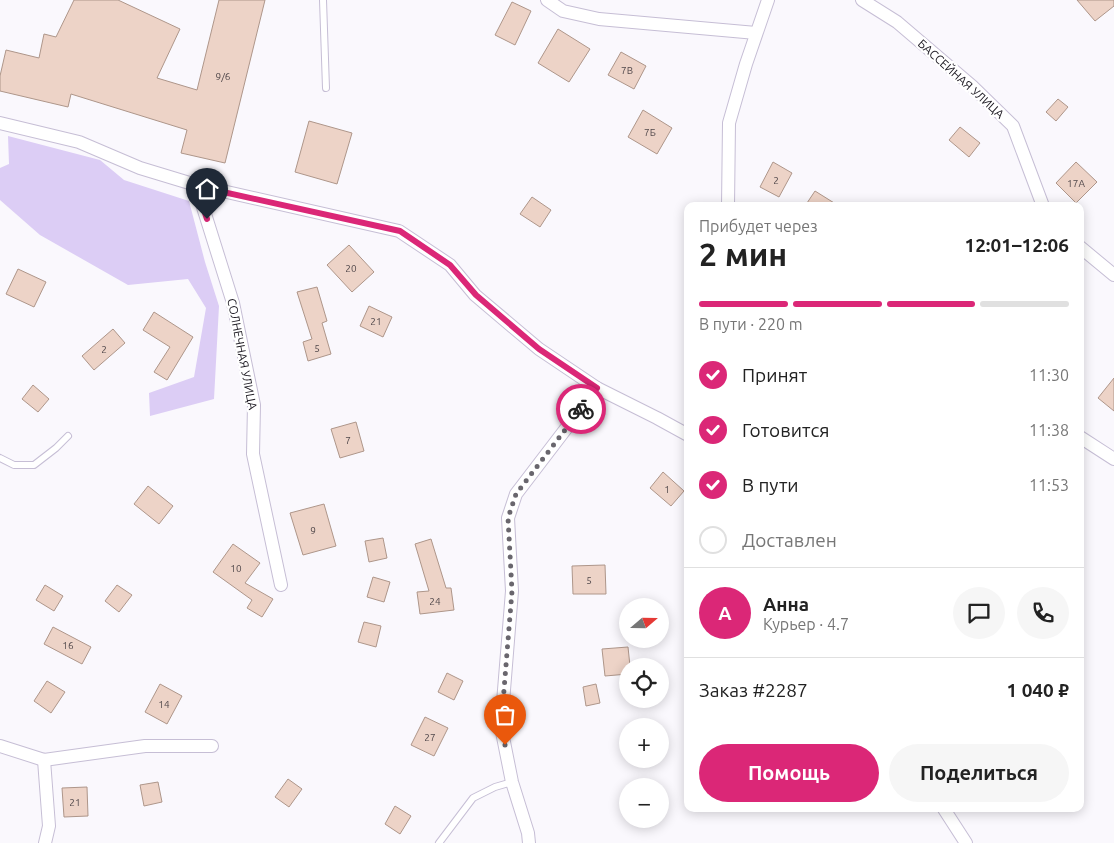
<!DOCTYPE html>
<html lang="ru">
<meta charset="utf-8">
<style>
body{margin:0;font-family:Ubuntu,sans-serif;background:#f6f6f6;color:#222;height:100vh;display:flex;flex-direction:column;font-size:19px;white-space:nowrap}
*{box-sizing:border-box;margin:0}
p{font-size:16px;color:#767676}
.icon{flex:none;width:28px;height:28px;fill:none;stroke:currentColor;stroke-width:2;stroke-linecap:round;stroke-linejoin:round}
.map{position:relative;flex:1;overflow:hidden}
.details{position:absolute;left:684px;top:202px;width:400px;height:610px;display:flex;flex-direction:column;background:#fff;border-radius:10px;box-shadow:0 2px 12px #0003}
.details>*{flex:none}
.needle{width:32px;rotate:70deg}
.controls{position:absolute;left:619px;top:598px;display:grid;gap:10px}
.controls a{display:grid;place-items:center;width:50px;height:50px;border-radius:50%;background:#fff;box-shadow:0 2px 12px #0003;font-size:25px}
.pin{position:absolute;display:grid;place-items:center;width:42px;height:42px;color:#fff;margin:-51px -21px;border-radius:50% 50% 50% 0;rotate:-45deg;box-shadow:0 0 5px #0007}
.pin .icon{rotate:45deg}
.courier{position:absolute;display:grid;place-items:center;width:50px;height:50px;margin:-25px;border:4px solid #db2777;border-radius:50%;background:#fff;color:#222;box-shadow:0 1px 6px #0007}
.headline em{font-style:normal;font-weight:700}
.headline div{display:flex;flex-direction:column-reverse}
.headline{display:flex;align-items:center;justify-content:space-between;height:85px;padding:0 15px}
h1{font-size:32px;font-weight:700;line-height:38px}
.bar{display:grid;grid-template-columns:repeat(4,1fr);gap:8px 5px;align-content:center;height:60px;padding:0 15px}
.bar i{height:6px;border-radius:4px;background:#e0e0e0}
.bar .on{background:#db2777}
.bar p{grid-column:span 4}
.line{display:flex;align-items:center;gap:12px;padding:0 15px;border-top:1px solid #e0e0e0}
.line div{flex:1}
.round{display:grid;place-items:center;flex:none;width:52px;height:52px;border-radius:26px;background:#f6f6f6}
ol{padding:0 15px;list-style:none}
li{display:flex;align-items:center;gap:15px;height:55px}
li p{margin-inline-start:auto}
li .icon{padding:5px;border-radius:50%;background:#db2777;color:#fff;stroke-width:4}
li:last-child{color:#767676}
li i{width:28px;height:28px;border:2px solid #e0e0e0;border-radius:50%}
.primary-button{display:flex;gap:10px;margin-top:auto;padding:10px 15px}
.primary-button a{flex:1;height:58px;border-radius:30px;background:#db2777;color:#fff;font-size:20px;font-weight:700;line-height:58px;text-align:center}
.primary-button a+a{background:#f6f6f6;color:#222}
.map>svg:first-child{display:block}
.green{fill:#dccdf5}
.building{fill:#edd3c7;stroke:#ae968a}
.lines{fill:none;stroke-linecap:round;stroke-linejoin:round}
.lane-casing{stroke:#c6bed5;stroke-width:8}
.street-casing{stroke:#c6bed5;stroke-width:14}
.lane{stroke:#fff;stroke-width:6}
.street{stroke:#fff;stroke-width:12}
.done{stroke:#69666d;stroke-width:5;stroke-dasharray:0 9}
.route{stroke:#db2777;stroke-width:6}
.labels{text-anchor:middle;stroke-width:4.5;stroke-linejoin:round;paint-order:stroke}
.number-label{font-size:10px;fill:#50474a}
.street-label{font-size:12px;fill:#1b1820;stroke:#fff}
</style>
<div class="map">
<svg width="1114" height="843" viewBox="0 0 1114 843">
<rect width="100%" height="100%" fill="#faf8fd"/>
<!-- green -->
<path class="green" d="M 8,136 L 100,160 L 124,180 L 189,201 L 205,262 L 219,306 L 214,399 L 150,416 L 149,393 L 194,377 L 206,308 L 188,279 L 128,285 L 40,235 L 0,200 L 0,168 L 9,164 Z"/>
<!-- building -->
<g class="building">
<path d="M 74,0 L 118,0 L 180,29 L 157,78 L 197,90 L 219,0 L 265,0 L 225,163 L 181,153 L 187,130 L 71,94 L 68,107 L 0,91 L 0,76 L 6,50 L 39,58 L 44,34 L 56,37 Z"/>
<path d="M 1077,0 L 1114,0 L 1114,6 L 1095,21 Z"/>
<path d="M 512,2 L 531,11 L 515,45 L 495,35 Z"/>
<path d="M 558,29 L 590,49 L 569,82 L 538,63 Z"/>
<path d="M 621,52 L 646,66 L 634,89 L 608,75 Z"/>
<path d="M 1058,99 L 1068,107 L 1056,121 L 1046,112 Z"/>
<path d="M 643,110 L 672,128 L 657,154 L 628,137 Z"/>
<path d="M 309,121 L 352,133 L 337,184 L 295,172 Z"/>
<path d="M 960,127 L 980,143 L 969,157 L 949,140 Z"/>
<path d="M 773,162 L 792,173 L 779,197 L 760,187 Z"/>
<path d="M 1076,162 L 1097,182 L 1076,203 L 1056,183 Z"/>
<path d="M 815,191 L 839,206 L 805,206 Z"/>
<path d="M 532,197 L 551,210 L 540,227 L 520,214 Z"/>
<path d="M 349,245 L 374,272 L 352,292 L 327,265 Z"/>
<path d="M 18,269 L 46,282 L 34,307 L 6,294 Z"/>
<path d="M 317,287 L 327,321 L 322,323 L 331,354 L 308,361 L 303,342 L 312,339 L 297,292 Z"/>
<path d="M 369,306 L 392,317 L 383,337 L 360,326 Z"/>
<path d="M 154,312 L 193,337 L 167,380 L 154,372 L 170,347 L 143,330 Z"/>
<path d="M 113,329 L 125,343 L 94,370 L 82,356 Z"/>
<path d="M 1114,378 L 1114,411 L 1098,398 Z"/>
<path d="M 33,385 L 49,399 L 38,412 L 22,399 Z"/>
<path d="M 356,422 L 364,451 L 340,458 L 331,429 Z"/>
<path d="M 663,472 L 684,491 L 671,506 L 650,488 Z"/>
<path d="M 148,486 L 173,506 L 159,524 L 134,504 Z"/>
<path d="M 324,504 L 336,546 L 303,555 L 290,513 Z"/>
<path d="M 383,538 L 387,558 L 369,562 L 365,541 Z"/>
<path d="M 431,539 L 446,588 L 451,588 L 454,610 L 420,614 L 417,592 L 429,591 L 415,544 Z"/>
<path d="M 233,544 L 260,563 L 245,583 L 273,599 L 262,617 L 247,608 L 252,600 L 213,572 Z"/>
<path d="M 605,565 L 606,594 L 573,594 L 572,566 Z"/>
<path d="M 373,577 L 390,582 L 384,602 L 367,597 Z"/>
<path d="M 45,585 L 63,596 L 54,611 L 36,600 Z"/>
<path d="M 117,585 L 132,595 L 119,612 L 105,601 Z"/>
<path d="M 364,622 L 381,626 L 376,647 L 358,642 Z"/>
<path d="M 53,627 L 91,647 L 82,664 L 44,644 Z"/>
<path d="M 628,647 L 630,666 L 628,666 L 628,674 L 605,676 L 602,649 Z"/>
<path d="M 447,673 L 463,681 L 454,700 L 438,692 Z"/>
<path d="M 47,681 L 65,692 L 51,713 L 34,701 Z"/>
<path d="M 160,684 L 182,696 L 167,724 L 145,712 Z"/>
<path d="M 596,684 L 600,703 L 586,706 L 583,687 Z"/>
<path d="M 425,717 L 448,728 L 434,756 L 411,745 Z"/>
<path d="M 288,779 L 302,789 L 289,807 L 275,797 Z"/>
<path d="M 158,782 L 162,802 L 144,806 L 140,785 Z"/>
<path d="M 87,787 L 88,816 L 64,817 L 62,788 Z"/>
<path d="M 395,806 L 411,816 L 400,834 L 385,824 Z"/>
</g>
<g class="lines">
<!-- lane casing -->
<g class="lane-casing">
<g id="lane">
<path d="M 323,0 L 326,88"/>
<path d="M 0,458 L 14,465 L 34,465 L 56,448 L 68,436"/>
<path d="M 439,843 L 473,798 L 495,787 L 512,782"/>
</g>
</g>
<!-- street casing -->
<g class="street-casing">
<g id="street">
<path d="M 547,0 L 563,11 L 599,19 L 756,33"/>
<path d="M 862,0 L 897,22 L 972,86 L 1013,126 L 1043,206"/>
<path d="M 0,123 L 79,142 L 140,168 L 196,185 L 399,231 L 450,265 L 475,295 L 539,349 L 597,388 L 657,418 L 688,435"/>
<path d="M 196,185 L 233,303 L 254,405 L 253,454 L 281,585"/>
<path d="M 728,206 L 729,123 L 746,64 L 768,0"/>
<path d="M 1080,247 L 1114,275"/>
<path d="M 1080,437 L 1114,459"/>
<path d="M 0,746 L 44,760 L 145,746 L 212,746"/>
<path d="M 44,760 L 49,826 L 45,843"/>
<path d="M 944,809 L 966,843"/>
<path d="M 529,843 L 528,833 L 512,782 L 501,727 L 512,591 L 508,518 L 516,494 L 597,388"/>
</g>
</g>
<!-- lane -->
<use href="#lane" class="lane"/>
<!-- street -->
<use href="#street" class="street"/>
</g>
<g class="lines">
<!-- done -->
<path class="done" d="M 505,745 L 501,727 L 512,591 L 508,518 L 516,494 L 581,409"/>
<!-- route -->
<path class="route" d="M 207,219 L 196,186 L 400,231 L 450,265 L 476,295 L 539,349 L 597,388 L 581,409"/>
</g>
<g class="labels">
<!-- number labels -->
<g class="number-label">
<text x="627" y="74">7В</text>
<text x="223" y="80">9/6</text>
<text x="650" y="136">7Б</text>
<text x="776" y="184">2</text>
<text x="1076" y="187">17А</text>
<text x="351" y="272">20</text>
<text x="376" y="325">21</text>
<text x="317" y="352">5</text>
<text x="104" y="353">2</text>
<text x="348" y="444">7</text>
<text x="667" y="493">1</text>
<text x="313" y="534">9</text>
<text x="236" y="572">10</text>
<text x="589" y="584">5</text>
<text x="435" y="605">24</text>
<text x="68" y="649">16</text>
<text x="164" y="708">14</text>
<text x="430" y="741">27</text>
<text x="75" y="806">21</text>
</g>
<!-- street labels -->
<g class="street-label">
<text transform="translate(961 79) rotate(42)" y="4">БАССЕЙНАЯ УЛИЦА</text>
<text transform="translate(242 354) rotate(79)" y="4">СОЛНЕЧНАЯ УЛИЦА</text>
</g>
</g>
</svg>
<div class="controls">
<a><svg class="needle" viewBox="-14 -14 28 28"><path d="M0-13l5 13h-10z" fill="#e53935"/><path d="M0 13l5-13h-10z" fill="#767676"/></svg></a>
<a><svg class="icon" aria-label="locate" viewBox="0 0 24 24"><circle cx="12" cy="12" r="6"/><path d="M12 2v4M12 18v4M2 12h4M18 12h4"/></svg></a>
<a>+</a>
<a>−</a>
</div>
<div class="pin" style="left:505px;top:745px;background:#ea580c"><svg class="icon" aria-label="bag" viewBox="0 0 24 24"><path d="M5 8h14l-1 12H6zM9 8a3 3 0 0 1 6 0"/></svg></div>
<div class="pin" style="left:207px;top:219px;background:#1f2937"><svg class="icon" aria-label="home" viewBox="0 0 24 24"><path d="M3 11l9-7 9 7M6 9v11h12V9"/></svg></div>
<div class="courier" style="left:581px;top:409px"><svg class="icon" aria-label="bike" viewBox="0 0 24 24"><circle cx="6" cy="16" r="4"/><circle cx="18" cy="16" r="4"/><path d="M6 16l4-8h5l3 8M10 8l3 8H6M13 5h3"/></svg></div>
<section class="details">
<div class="headline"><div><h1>2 мин</h1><p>Прибудет через</p></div><em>12:01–12:06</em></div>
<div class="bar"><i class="on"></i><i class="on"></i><i class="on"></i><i></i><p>В пути · 220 m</p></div>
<ol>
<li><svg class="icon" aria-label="check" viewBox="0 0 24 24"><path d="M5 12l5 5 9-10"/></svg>Принят<p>11:30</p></li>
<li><svg class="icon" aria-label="check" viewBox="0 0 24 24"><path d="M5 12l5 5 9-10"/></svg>Готовится<p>11:38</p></li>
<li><svg class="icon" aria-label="check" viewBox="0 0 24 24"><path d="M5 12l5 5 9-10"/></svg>В пути<p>11:53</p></li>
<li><i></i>Доставлен</li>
</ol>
<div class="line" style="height:90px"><b class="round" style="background:#db2777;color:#fff">А</b><div><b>Анна</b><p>Курьер · 4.7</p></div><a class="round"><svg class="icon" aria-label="chat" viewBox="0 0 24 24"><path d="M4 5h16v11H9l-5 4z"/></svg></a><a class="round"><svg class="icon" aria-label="phone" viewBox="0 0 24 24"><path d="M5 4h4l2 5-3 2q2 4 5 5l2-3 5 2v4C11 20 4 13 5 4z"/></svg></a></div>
<div class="line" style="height:65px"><div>Заказ #2287</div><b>1 040 ₽</b></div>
<div class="primary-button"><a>Помощь</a><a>Поделиться</a></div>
</section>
</div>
